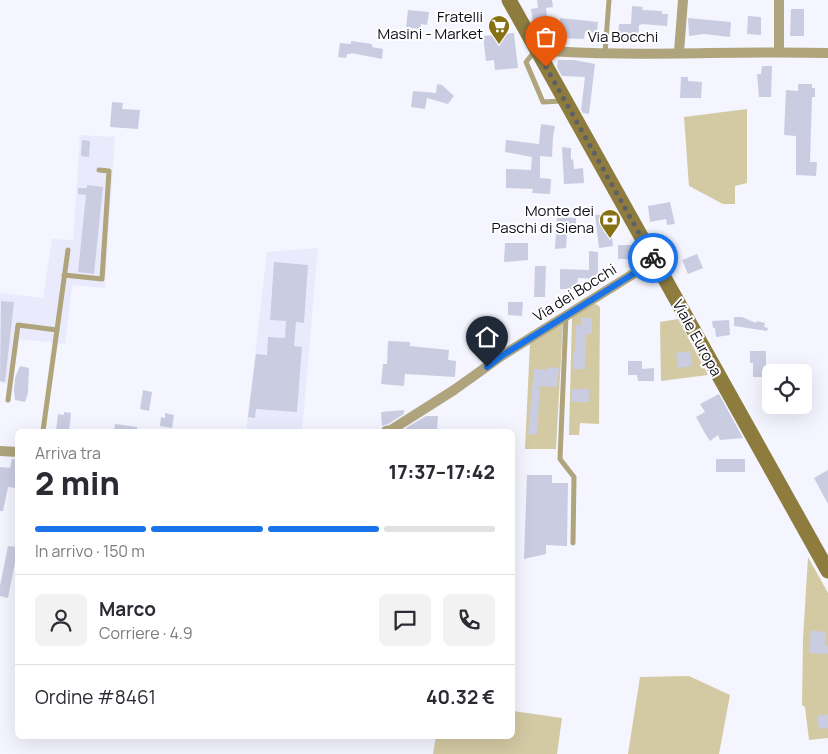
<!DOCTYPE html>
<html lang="it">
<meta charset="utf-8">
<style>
body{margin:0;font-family:Manrope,sans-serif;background:#f2f2f3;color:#2b2b33;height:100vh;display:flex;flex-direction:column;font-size:19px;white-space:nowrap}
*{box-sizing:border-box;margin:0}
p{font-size:16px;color:#7c7c81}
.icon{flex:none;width:28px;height:28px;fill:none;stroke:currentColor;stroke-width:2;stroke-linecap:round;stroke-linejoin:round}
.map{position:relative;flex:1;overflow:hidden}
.panel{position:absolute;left:15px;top:429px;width:500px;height:310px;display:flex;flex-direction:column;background:#fff;border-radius:8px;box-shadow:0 5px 20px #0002}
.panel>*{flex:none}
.controls{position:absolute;left:762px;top:364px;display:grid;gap:10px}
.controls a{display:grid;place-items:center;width:50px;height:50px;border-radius:8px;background:#fff;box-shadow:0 5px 20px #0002;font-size:25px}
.pin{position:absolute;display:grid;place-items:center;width:42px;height:42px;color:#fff;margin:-51px -21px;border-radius:50% 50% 50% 0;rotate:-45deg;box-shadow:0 0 5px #0007}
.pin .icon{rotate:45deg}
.courier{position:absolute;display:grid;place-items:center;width:50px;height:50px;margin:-25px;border:4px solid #1a73e8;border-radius:50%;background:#fff;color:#222;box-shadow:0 1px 6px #0007}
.head em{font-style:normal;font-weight:800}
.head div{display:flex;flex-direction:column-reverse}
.head{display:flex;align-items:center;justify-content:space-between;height:85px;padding:0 20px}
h1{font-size:32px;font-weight:800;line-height:38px}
.bar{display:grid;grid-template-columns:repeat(4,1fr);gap:8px 5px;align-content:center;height:60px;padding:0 20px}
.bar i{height:6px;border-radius:4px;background:#e1e1e2}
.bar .active{background:#1a73e8}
.bar p{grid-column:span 4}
.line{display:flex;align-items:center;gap:12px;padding:0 20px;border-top:1px solid #e1e1e2}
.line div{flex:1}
.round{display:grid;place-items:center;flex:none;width:52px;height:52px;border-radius:8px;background:#f2f2f3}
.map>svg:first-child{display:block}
.built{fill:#e9ebfd}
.green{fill:#d3c9a3}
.building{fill:#cacce2}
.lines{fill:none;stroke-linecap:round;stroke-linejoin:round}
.lane{stroke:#afa47c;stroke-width:5}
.street{stroke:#afa47c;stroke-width:10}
.secondary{stroke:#8d7c3e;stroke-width:15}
.done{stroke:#5e5f67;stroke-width:5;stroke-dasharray:0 9}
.route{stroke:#1a73e8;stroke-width:6}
.labels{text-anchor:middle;stroke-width:4;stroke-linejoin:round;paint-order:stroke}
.poi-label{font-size:15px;fill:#0e0e15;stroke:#fff;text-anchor:end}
.street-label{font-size:15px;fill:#0e0e15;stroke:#fff}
</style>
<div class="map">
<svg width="828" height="754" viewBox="0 0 828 754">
<rect width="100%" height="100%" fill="#f4f5fe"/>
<!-- built -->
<g class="built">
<path d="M 80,135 L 115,137 L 105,288 L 72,285 L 65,344 L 19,339 L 12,385 L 0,383 L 0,293 L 43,298 L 52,239 L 73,240 Z"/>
<path d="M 318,248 L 302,431 L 246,431 L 267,252 Z"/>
</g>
<!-- green -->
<g class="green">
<path d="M 747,109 L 747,183 L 735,186 L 735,204 L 723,204 L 689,186 L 684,117 Z"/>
<path d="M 594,304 L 598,305 L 600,308 L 599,424 L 580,423 L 579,435 L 569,435 L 572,317 Z"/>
<path d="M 678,319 L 708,375 L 661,381 L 660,322 Z"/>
<path d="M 563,322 L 556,449 L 525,449 L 530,343 Z"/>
<path d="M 808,557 L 828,593 L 828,738 L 809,740 L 805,707 L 802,705 L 803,639 Z"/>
<path d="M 689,676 L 730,695 L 719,754 L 628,754 L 640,677 Z"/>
<path d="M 513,711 L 562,718 L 557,754 L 433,754 L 436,736 L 512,736 Z"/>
</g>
<!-- building -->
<g class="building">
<path d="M 537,0 L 552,0 L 553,7 L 546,8 L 548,29 L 537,31 L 533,23 L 531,9 L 538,8 Z"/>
<path d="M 632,6 L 643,7 L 642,10 L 662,11 L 662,14 L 668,14 L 667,26 L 641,24 L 641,25 L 639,25 L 638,41 L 618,40 L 619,24 L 631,24 Z"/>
<path d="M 791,9 L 804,9 L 804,36 L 790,36 Z"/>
<path d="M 408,10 L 429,12 L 427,25 L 421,24 L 420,29 L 406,27 Z"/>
<path d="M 748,16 L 761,17 L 761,35 L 747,34 Z"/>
<path d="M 560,18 L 598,22 L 597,33 L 585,32 L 584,39 L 559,38 Z"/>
<path d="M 688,18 L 731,22 L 730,37 L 704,34 L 689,36 Z"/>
<path d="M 514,33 L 518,68 L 495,70 L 494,60 L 486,61 L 483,36 Z"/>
<path d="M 351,41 L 372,44 L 372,47 L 383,49 L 382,59 L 351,53 L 351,54 L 347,54 L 346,58 L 338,57 L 340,43 L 351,44 Z"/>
<path d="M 558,60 L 574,60 L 595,64 L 589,114 L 583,113 L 581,110 L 585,77 L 562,76 L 557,67 Z"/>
<path d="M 762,66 L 772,66 L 771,97 L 759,97 L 757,74 L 761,74 Z"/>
<path d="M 681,77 L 688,77 L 688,81 L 702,82 L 701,98 L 680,98 Z"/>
<path d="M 437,84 L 442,85 L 454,96 L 448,104 L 427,98 L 425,109 L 411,107 L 413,91 L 436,93 Z"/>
<path d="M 798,84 L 812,84 L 812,88 L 815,88 L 815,97 L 812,97 L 810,162 L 817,162 L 816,176 L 796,175 L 796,136 L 784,135 L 786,90 L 798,91 Z"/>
<path d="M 112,102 L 123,103 L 122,109 L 140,110 L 138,129 L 110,127 Z"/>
<path d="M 541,124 L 555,126 L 553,137 L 552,157 L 540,156 L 540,178 L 551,179 L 550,194 L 532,193 L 533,189 L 506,188 L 506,169 L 531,170 L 532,157 L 505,152 L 506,140 L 539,144 Z"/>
<path d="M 82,140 L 90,141 L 89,157 L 81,156 Z"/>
<path d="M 562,147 L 571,148 L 571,160 L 573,159 L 574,169 L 583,168 L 584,183 L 564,184 Z"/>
<path d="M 87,185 L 103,187 L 94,274 L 78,272 L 86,195 L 78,194 L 78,188 L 87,188 Z"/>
<path d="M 670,202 L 675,224 L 667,225 L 666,219 L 650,222 L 648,206 Z"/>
<path d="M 609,214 L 613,246 L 599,248 L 595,215 Z"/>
<path d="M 557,217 L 576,218 L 576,232 L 567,232 L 566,248 L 555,249 Z"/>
<path d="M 505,243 L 528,243 L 528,260 L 504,262 Z"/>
<rect x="618" y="245" width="15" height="14"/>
<path d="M 589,251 L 598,252 L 598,279 L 578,278 L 577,289 L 560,289 L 560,269 L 589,270 Z"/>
<path d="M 697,254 L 703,268 L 688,274 L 682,260 Z"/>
<path d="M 274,262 L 308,265 L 304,323 L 296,322 L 294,346 L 302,347 L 297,412 L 256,409 L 255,418 L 248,417 L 256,354 L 267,355 L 268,337 L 285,338 L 286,321 L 270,320 Z"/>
<path d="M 535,266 L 546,266 L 545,297 L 534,297 Z"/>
<path d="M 1,301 L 14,302 L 5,382 L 0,381 Z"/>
<path d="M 508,302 L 523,302 L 522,316 L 508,315 Z"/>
<path d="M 734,317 L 742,317 L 756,323 L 757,321 L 765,323 L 764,327 L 768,328 L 767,331 L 734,326 Z"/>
<path d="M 581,318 L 592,318 L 592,334 L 586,334 L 585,369 L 573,369 L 573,352 L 575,352 L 576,325 L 581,325 Z"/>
<path d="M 729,320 L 730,335 L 716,337 L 715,328 L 713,328 L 712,321 Z"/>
<path d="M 388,341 L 410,342 L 410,346 L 449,350 L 448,360 L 456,361 L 455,377 L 405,374 L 404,386 L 381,384 L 383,364 L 387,364 Z"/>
<path d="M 690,351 L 692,366 L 678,368 L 676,353 Z"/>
<path d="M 750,351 L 766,351 L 766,377 L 753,377 L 753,363 L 750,363 Z"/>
<path d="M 628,361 L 642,361 L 642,369 L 654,368 L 654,381 L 638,381 L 637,375 L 628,375 Z"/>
<path d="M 20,366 L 29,368 L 28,393 L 25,402 L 15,400 L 14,391 L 15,378 Z"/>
<path d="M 547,367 L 559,368 L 557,387 L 540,386 L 537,434 L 528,434 L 534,369 L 547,370 Z"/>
<path d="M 572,389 L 589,389 L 589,402 L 571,402 Z"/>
<path d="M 143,390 L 152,392 L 149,411 L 140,409 Z"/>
<path d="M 719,394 L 743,438 L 720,440 L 718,435 L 710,441 L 706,435 L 696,417 L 705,412 L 700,404 Z"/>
<path d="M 404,410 L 404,414 L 388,424 L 382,426 L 381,412 Z"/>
<path d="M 64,412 L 71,413 L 69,431 L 56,431 L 58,414 L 64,415 Z"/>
<path d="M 165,413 L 174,415 L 172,428 L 160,426 L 161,417 L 165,418 Z"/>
<path d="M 426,416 L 438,416 L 437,431 L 406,431 L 406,428 Z"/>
<path d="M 115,424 L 137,427 L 137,431 L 114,431 Z"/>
<path d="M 12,459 L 18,459 L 18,478 L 15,488 L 8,487 L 3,511 L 0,511 L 0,467 L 10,468 Z"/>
<rect x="716" y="459" width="29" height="13"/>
<path d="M 828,470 L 828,504 L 814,478 Z"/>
<path d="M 527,475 L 552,475 L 552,483 L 568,483 L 567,546 L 546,545 L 546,554 L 524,559 Z"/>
<path d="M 8,546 L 18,547 L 8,598 L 0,596 L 0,586 Z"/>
<path d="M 811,630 L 826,632 L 825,645 L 828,646 L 828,654 L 809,653 Z"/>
<path d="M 828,714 L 828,728 L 819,729 L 817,716 Z"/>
</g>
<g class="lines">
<!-- lane -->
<g class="lane">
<path d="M 535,51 L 526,62 L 543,102 L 562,101"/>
<path d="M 605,53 L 609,0"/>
<path d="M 64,275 L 102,279 L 109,171 L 99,170"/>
<path d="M 566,316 L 560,459 L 574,477 L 573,543"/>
<path d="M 8,400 L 18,325 L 57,330"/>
<path d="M 43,431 L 68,250"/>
</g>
<!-- street -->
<g class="street">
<path d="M 537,50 C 633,58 731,50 828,53"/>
<path d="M 779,51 L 779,0"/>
<path d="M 679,52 L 683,0"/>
<path d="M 386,431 L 391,430 L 454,390 L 503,355 L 654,261"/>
<path d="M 0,451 L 18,452"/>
</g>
<!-- secondary -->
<path class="secondary" d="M 509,0 L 828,571"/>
</g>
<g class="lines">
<!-- done -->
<path class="done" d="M 546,67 L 653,258"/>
<!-- route -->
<path class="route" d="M 487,367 L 503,355 L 654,261 L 653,258"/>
</g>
<!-- icons -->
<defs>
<g id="supermarket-pin" transform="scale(1.125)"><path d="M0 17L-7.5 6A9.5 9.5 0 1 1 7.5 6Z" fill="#877112" stroke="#fff"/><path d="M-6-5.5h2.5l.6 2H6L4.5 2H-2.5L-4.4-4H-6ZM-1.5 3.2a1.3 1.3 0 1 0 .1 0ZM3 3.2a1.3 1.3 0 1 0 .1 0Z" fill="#fff"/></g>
<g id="bank-pin" transform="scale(1.125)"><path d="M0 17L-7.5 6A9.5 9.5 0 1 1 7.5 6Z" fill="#877112" stroke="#fff"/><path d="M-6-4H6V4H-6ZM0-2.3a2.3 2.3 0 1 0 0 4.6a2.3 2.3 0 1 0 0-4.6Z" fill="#fff"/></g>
</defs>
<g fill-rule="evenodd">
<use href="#supermarket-pin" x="499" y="26"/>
<use href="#bank-pin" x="610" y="220"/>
</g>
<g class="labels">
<!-- poi labels -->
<g class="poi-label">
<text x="483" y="22">Fratelli<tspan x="483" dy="17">Masini - Market</tspan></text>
<text x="594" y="216">Monte dei<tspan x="594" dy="17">Paschi di Siena</tspan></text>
</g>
<!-- street labels -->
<g class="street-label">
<text x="623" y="42">Via Bocchi</text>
<text transform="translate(575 293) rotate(-32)" y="5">Via dei Bocchi</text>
<text transform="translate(697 338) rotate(61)" y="5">Viale Europa</text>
</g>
</g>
</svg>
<div class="controls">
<a><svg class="icon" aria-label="locate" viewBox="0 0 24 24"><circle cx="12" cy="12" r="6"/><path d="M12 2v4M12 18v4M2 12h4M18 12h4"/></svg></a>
</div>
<div class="pin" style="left:546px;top:67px;background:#ea580c"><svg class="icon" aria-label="bag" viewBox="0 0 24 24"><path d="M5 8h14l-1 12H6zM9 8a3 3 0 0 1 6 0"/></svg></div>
<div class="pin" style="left:487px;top:367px;background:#1f2937"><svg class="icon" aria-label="home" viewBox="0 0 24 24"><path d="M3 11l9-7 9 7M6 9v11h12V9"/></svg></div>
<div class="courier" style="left:653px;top:258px"><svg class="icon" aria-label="bike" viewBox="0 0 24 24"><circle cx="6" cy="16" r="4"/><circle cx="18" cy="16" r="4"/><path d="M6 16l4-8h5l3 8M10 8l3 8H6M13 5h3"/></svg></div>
<section class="panel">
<div class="head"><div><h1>2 min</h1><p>Arriva tra</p></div><em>17:37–17:42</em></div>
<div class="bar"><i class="active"></i><i class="active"></i><i class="active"></i><i></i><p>In arrivo · 150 m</p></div>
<div class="line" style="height:90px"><a class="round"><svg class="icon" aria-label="person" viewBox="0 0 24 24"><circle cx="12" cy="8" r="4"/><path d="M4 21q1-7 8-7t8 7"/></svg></a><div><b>Marco</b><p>Corriere · 4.9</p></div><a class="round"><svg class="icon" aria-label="chat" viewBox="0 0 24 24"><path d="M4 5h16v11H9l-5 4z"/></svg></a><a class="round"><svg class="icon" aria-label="phone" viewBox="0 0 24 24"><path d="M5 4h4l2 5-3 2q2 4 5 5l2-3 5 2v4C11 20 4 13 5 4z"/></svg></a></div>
<div class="line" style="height:65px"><div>Ordine #8461</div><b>40.32 €</b></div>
</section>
</div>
